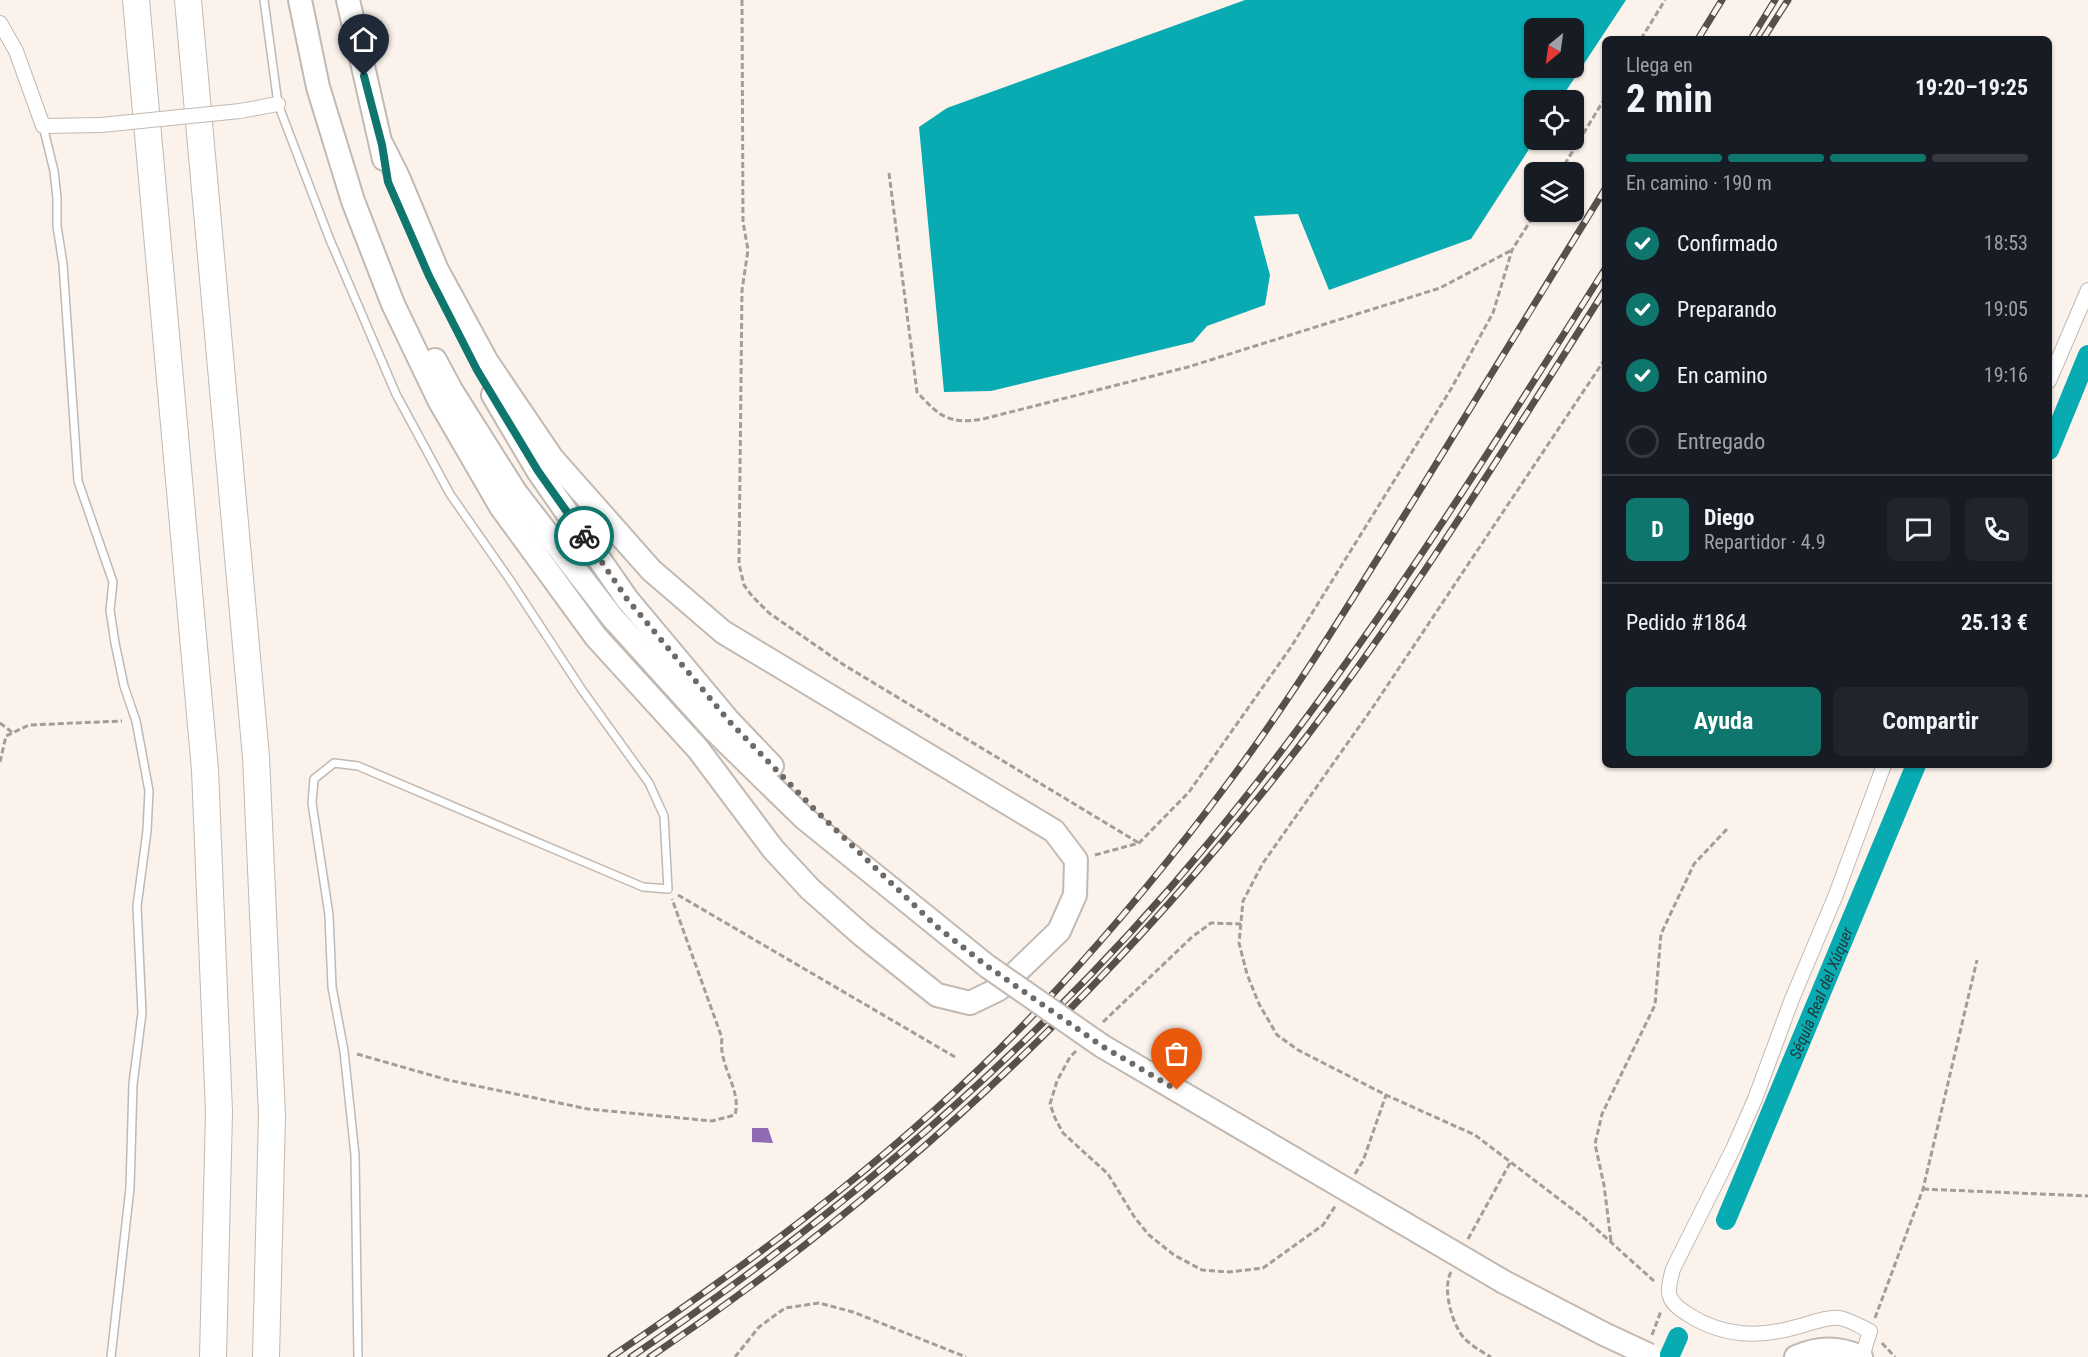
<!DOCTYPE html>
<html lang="es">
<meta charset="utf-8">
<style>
body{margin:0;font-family:"Roboto Condensed",sans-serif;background:#20242c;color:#f1f3f6;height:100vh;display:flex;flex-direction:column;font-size:22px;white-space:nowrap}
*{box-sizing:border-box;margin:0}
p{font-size:20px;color:#9ea1a6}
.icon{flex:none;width:33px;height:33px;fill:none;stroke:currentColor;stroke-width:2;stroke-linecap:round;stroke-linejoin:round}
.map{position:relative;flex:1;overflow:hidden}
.side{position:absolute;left:1602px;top:36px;width:450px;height:732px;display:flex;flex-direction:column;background:#171b24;border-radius:9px;box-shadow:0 2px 4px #0004}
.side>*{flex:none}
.needle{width:39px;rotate:209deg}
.fabs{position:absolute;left:1524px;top:18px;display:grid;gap:12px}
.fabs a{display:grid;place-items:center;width:60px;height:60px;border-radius:9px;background:#171b24;box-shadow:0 2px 4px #0004;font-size:30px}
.pin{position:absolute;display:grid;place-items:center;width:51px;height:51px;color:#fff;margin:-62px -26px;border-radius:50% 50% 50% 0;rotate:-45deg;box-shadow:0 0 6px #0007}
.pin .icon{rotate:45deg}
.courier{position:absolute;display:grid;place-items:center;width:60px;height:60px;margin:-30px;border:4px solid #0f766e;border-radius:50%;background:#fff;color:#222;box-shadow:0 2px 8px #0007}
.overview em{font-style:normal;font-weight:700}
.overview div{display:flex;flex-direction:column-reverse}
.overview{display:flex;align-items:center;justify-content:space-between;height:102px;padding:0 24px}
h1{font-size:39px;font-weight:700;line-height:45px}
.bar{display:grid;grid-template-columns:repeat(4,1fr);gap:9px 6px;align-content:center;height:72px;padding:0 24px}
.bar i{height:8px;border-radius:4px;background:#363941}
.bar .active{background:#0f766e}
.bar p{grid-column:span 4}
.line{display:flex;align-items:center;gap:15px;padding:0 24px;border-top:2px solid #363941}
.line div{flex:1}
.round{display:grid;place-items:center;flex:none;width:63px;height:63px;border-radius:9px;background:#20242c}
ol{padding:0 24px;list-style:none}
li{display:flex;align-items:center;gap:18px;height:66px}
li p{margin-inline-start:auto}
li .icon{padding:6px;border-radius:50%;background:#0f766e;color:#fff;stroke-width:4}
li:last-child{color:#9ea1a6}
li i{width:33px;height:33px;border:3px solid #363941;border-radius:50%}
.primary-button{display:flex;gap:12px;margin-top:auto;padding:12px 24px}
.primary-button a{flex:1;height:69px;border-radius:9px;background:#0f766e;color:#fff;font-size:24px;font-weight:700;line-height:69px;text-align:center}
.primary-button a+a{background:#20242c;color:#f1f3f6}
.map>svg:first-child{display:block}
.water{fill:#08abb2;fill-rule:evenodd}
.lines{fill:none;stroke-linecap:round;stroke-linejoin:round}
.canal{stroke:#08abb2;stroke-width:20}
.building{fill:#906bb3}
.service-casing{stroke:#c1b9b2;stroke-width:10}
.minor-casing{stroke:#c1b9b2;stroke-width:16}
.primary-casing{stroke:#c1b9b2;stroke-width:26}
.motorway-casing{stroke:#c1b9b2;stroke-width:28}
.path{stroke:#a39d97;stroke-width:3;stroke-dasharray:6 3;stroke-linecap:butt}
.service{stroke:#fff;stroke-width:7}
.minor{stroke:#fff;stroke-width:14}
.primary{stroke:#fff;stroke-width:22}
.motorway{stroke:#fff;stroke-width:26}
.rail-casing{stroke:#55504c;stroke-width:7}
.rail{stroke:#faf2eb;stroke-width:4.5;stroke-dasharray:14;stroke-linecap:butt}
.minor-bridge-casing{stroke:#c1b9b2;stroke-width:16;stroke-linecap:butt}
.primary-bridge-casing{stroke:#c1b9b2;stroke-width:26;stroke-linecap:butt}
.minor-bridge{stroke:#fff;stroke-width:14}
.primary-bridge{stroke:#fff;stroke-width:22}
.done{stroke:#6f6a66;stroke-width:6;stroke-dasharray:0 10.8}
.route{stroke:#0f766e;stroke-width:8}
.labels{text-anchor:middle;stroke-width:5;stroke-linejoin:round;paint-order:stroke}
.water-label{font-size:16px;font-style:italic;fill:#22393a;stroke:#faf2eb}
</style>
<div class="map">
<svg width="2088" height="1357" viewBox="0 0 2088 1357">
<rect width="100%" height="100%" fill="#faf2eb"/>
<!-- water -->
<path class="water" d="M 1245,0 L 1626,0 L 1560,100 L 1534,100 L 1535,140 L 1471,239 L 1329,290 L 1298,214 L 1254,216 L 1270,275 L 1265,305 L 1207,326 L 1193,342 L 991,391 L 944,392 L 919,127 L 947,108 ZM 1534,28 L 1574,28 L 1574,68 L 1534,68 Z"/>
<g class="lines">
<!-- canal -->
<g class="canal">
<path d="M 2049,450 L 2088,355"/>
<path id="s1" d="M 1726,1220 L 1916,765"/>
<path d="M 1669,1357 L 1678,1337"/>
</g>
</g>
<!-- building -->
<path class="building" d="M 752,1128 L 768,1128 L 773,1143 L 752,1142 Z"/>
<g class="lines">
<!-- service casing -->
<g class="service-casing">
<g id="service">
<path d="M 264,0 L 278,104 L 330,240 L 396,394 L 450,494 L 510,580 L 582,690 L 649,783 L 664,816 L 668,889 L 643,887 L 358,766 L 334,763 L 314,779 L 312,803 L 329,915 L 332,987 L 344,1051 L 355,1155 L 358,1357"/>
<path d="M 43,126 L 54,171 L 57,198 L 57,226 L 63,264 L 78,481 L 113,582 L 110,610 L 115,643 L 124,686 L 136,721 L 149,791 L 147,831 L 137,906 L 142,1013 L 133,1084 L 130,1188 L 111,1357"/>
</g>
</g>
<!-- minor casing -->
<g class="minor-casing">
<g id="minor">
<path d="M 0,23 L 16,51 L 43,126 L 101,125"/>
<path d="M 240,111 L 278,104"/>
<path d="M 2049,381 L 2088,290"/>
<path d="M 1862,1357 L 1870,1331 C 1861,1327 1850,1320 1840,1318 C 1829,1316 1811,1323 1800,1326 C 1760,1338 1724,1337 1689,1315 C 1666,1301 1666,1294 1673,1269 L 1733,1149 L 1755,1099 L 1792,999 L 1835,897 L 1884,765"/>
</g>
</g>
<!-- primary casing -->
<g class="primary-casing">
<g id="primary">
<path d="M 300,0 L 318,87 L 353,201 L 393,304 L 439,400 L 501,507 L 596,637 L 698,749 L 773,849 L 810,889 L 862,935 L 937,995 L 970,1003 L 999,989 L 1059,931 L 1075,895 L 1076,860 L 1054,831 L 723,632 L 651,570 L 552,458 L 487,362 L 437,270 L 398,177 L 382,145"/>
<path d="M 348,0 L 384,159"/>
<path d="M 435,360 L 451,390 L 516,493 L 612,617 L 716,732 L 804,818 L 987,966"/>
<path d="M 493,395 L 538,471 L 627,599 L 729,721 L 772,766"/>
<path d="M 1102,1046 L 1291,1157"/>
<path d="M 1504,1282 L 1604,1334"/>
<path d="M 1796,1357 C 1819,1347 1838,1347 1861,1357"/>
</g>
</g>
<!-- motorway casing -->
<g class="motorway-casing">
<g id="motorway">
<path d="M 136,0 L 205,770 L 219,1112 L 213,1357"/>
<path d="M 188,0 L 256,757 L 272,1115 L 266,1357"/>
</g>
</g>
<!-- path -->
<g class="path">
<path d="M 742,0 L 743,222 L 748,250 L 742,290 L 739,564 L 744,585 L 752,596 L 769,613 L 844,665 L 1139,843"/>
<path d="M 1641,39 L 1665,0"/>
<path d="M 1560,172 L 1605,98"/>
<path d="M 889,173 L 917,392 C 939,416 949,425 983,419 L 1188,367 L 1440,288 L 1512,250"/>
<path d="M 1605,359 L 1373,707 L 1263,863 L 1243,901 L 1239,943 L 1247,974 L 1259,1004 L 1277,1035 L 1298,1050 L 1386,1095 L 1475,1135 L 1584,1218 L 1654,1281"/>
<path d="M 0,723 L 13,733"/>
<path d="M 0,762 L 6,736 L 29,725 L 122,721"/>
<path d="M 1095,855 L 1139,843 L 1189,792 L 1291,647 L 1451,389 L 1493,313 L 1512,250 L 1536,212"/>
<path d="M 678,895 L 955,1057"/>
<path d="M 1103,1022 L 1192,937 L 1211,923 L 1241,924"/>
<path d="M 1076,1051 L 1070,1057 L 1057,1081 L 1050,1104 L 1055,1118 L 1063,1133 L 1108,1174 L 1135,1218 L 1149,1235 L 1174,1255 L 1202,1270 L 1229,1272 L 1263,1268 L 1323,1225 L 1336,1205"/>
<path d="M 357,1054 L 448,1080 L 588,1109 L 712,1121 L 735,1115 C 742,1089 718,1066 722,1038 L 672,899"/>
<path d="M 1355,1174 L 1363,1161 L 1386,1095"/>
<path d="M 1923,1189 L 2088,1196"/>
<path d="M 1468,1239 L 1510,1163"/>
<path d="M 1611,1241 L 1604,1185 L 1595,1144 L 1602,1114 L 1655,1005 L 1661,934 L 1694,864 L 1728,828"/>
<path d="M 1451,1272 C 1443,1287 1450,1314 1458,1329 C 1464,1342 1479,1350 1491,1357"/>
<path d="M 1875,1318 L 1923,1189 L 1977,960"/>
<path d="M 1652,1335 L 1661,1311"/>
<path d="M 1882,1343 L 1895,1357"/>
<path d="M 735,1357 L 759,1327 L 785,1308 L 819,1303 L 853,1312 L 966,1357"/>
</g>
<!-- service -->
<use href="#service" class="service"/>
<!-- minor -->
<use href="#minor" class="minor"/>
<!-- primary -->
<use href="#primary" class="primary"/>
<!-- motorway -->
<use href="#motorway" class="motorway"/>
<!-- rail casing -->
<g class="rail-casing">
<g id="rail">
<path d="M 1698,39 L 1722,0"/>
<path d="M 1751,39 L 1775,0"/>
<path d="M 1763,39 L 1788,0"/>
<path d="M 611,1357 C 768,1251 921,1136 1050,997 C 1115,927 1177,852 1234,775 C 1297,690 1353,598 1409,508 C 1474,402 1540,296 1605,189"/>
<path d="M 631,1357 C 846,1211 1044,1042 1210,841 C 1358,662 1481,465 1605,269"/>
<path d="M 650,1357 C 902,1188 1122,978 1307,736 C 1415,594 1509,441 1605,290"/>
</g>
</g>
<!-- rail -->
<use href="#rail" class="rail"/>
<!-- minor-bridge casing -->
<g class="minor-bridge-casing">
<path id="minor-bridge" d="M 101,125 L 240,111"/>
</g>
<!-- primary-bridge casing -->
<g class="primary-bridge-casing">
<g id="primary-bridge">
<path d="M 987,966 L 1102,1046"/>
<path d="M 1291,1157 L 1504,1282"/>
<path d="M 1604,1334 L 1649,1355"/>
</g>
</g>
<!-- minor-bridge -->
<use href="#minor-bridge" class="minor-bridge"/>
<!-- primary-bridge -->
<use href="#primary-bridge" class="primary-bridge"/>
</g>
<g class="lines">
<!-- done -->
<path class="done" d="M 584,536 L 627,599 L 729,721 L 813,808 L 936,926 L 987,966 L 1102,1046 L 1177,1090"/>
<!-- route -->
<path class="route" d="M 364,76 L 382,145 L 388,182 L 429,276 L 477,370 L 538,471 L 584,536"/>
</g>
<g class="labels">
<!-- water labels -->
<g class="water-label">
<text dy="6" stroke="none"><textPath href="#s1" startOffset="246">Séquia Real del Xúquer</textPath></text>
</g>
</g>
</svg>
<div class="fabs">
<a><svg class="needle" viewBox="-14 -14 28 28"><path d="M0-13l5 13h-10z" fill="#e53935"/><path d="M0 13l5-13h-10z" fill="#9ea1a6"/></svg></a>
<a><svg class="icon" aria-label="locate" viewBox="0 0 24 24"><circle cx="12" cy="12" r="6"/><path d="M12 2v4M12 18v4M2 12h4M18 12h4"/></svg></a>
<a><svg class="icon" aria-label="layers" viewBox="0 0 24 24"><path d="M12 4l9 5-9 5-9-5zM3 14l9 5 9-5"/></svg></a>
</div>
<div class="pin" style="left:1177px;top:1090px;background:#ea580c"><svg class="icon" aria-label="bag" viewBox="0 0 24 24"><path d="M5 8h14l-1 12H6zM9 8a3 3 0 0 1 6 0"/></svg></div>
<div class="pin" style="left:364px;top:76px;background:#1f2937"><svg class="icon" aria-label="home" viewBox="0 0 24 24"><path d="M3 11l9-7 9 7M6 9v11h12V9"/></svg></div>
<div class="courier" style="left:584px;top:536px"><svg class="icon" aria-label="bike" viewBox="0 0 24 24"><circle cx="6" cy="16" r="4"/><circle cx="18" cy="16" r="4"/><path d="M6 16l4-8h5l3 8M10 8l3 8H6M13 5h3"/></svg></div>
<section class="side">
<div class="overview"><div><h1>2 min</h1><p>Llega en</p></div><em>19:20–19:25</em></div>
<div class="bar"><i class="active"></i><i class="active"></i><i class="active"></i><i></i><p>En camino · 190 m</p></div>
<ol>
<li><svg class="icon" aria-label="check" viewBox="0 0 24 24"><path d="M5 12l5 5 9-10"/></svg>Confirmado<p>18:53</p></li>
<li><svg class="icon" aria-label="check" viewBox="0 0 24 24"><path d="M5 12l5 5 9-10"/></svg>Preparando<p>19:05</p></li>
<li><svg class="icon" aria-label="check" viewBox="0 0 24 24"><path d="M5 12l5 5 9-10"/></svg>En camino<p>19:16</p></li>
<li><i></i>Entregado</li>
</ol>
<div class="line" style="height:108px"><b class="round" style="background:#0f766e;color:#fff">D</b><div><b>Diego</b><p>Repartidor · 4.9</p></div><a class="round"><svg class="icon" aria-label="chat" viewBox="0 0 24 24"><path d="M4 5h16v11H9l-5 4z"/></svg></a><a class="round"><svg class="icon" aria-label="phone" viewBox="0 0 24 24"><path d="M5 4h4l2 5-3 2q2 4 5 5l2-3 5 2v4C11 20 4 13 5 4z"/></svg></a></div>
<div class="line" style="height:78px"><div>Pedido #1864</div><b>25.13 €</b></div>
<div class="primary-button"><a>Ayuda</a><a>Compartir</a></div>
</section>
</div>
